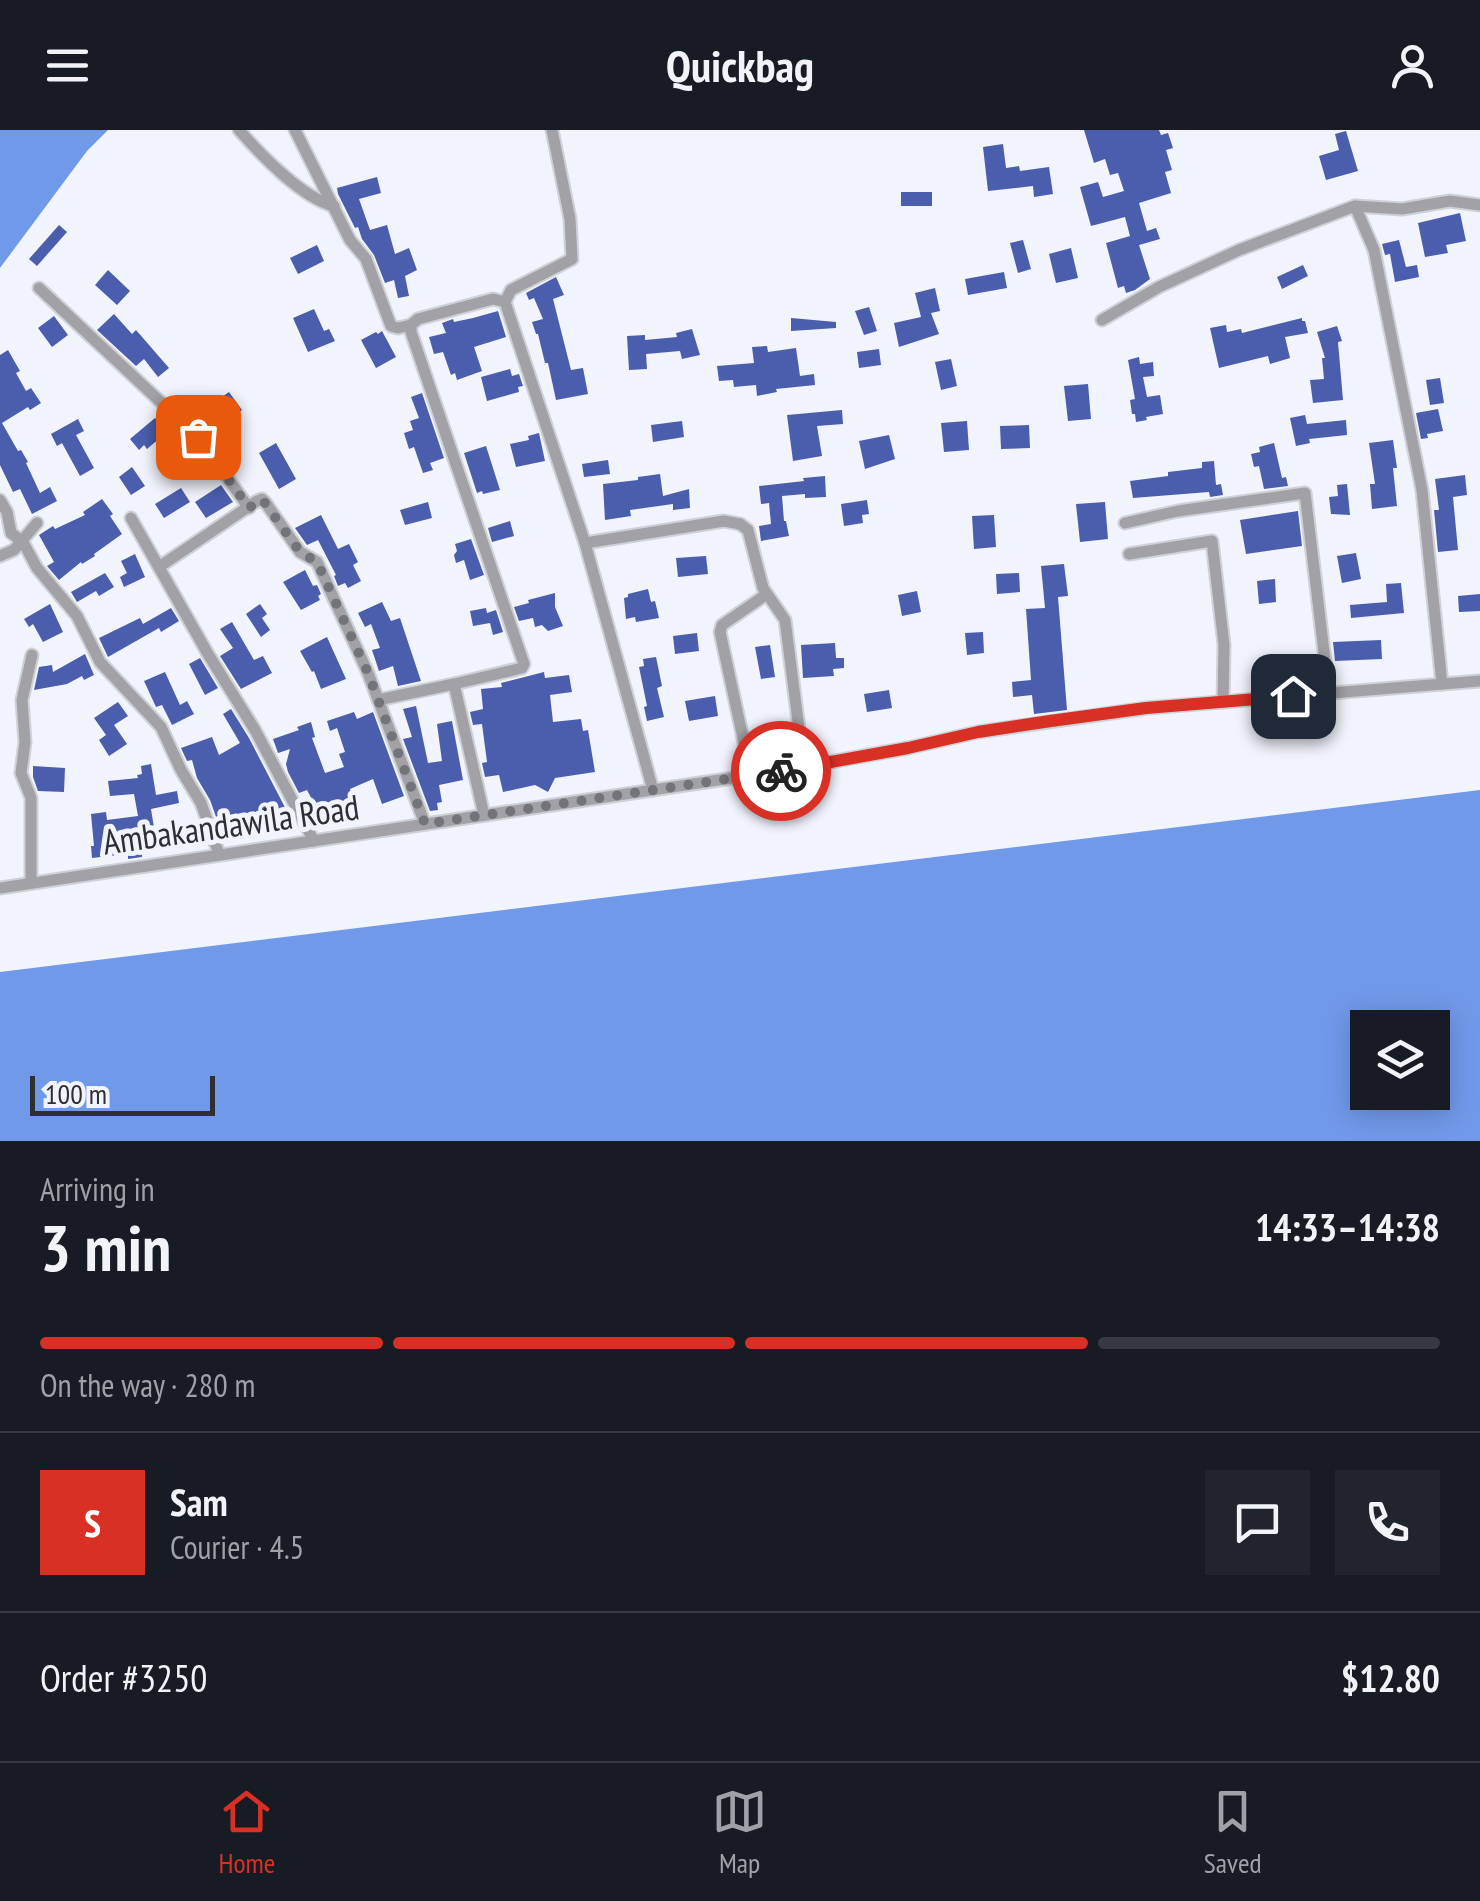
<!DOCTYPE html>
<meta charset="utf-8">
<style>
body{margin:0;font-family:"PT Sans Narrow",sans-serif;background:#20242c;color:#f1f3f6;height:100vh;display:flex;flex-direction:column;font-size:38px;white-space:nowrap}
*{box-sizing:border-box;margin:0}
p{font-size:32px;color:#9ea1a6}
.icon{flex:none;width:55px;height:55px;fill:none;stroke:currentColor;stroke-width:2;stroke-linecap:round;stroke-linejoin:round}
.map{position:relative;height:1011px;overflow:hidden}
.details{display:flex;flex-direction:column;background:#171b24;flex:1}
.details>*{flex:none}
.controls{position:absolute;left:1350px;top:880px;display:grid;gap:20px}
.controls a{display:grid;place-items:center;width:100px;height:100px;border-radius:0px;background:#171b24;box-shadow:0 5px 25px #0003;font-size:50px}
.scale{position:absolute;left:30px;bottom:25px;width:185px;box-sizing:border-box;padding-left:10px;border:5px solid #2e2f32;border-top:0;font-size:28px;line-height:35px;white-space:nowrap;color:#2e2f32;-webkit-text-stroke:8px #f2f4fd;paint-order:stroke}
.pin{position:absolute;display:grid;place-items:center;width:85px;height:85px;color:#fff;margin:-42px;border-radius:20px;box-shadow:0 5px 15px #0006}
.courier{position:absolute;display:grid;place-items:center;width:100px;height:100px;margin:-50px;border:8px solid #d93025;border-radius:50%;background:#fff;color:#222;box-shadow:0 2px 12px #0007}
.headline em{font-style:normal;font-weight:700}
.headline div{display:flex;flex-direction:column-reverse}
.headline{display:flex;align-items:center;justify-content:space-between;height:170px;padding:0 40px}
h1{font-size:65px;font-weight:700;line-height:75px}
.bar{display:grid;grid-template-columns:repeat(4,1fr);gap:15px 10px;align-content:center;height:120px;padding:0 40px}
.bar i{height:12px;border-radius:8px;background:#363941}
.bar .selected{background:#d93025}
.bar p{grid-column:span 4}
.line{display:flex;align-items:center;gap:25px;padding:0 40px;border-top:2px solid #363941}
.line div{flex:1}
.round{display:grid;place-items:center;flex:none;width:105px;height:105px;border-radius:0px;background:#20242c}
header{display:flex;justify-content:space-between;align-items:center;height:130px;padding:0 40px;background:#171b24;font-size:45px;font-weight:700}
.menu{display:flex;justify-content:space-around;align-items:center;height:140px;border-top:2px solid #363941;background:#171b24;font-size:28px;color:#9ea1a6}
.menu a{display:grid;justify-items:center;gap:5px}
.menu .selected{color:#d93025}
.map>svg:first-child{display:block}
.water{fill:#7199ea;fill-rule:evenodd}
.building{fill:#4b5dad}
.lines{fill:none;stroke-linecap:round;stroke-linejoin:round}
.minor-casing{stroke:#cfd1d8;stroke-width:15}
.minor{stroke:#a2a2a6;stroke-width:11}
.done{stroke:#737479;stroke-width:10;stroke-dasharray:0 18}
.route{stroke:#d93025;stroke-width:12}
.labels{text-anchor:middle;stroke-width:10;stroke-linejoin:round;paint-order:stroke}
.street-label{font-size:35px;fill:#2e2f32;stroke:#f2f4fd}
</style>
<header><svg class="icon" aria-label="menu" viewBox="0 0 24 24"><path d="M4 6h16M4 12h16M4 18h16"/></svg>Quickbag<svg class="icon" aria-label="person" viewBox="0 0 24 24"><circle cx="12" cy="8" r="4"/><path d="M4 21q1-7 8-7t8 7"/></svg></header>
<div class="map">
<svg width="1480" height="1011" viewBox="0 0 1480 1011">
<rect width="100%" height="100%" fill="#f2f4fd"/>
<!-- water -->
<g class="water">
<path d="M 0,0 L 108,0 L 87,21 L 0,138 Z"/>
<path d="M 1480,660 L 1480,1011 L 0,1011 L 0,842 ZM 1368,898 L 1432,898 L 1432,962 L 1368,962 Z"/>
</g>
<!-- building -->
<g class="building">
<path d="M 1084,0 L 1159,0 L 1161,5 L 1168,3 L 1173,18 L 1166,20 L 1172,40 L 1165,42 L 1171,63 L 1139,73 L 1147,101 L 1156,98 L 1160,109 L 1139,115 L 1150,149 L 1135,160 L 1126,163 L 1124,156 L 1118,158 L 1106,113 L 1130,106 L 1125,87 L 1091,96 L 1080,57 L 1098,52 L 1103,67 L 1124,61 L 1118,43 L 1110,45 L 1105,29 L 1094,33 Z"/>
<path d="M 1346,1 L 1358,41 L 1326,50 L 1319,26 L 1339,20 L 1335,4 Z"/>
<path d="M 1003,14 L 1006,38 L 1019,36 L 1020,41 L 1049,37 L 1053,64 L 1034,67 L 1033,56 L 988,61 L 983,17 Z"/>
<path d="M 377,47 L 381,63 L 359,69 L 370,100 L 387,95 L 395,124 L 409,118 L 417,140 L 405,146 L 409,166 L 398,168 L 394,150 L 385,153 L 374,125 L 362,109 L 358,97 L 355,98 L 338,64 L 337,58 Z"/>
<rect x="901" y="62" width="31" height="14"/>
<path d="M 1460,83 L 1466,111 L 1446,115 L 1448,123 L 1425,127 L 1418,93 Z"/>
<path d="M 59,95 L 67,102 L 37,136 L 29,129 Z"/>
<path d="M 1023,110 L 1031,139 L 1018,143 L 1010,113 Z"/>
<path d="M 1399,110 L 1406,137 L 1417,135 L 1419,147 L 1395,152 L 1390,124 L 1385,125 L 1382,114 Z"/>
<path d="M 317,115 L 324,131 L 298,144 L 290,128 Z"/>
<path d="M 1071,118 L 1078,148 L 1056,153 L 1049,124 Z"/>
<path d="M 1303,135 L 1308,146 L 1282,159 L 1277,147 Z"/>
<path d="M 108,140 L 130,161 L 117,175 L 95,155 Z"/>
<path d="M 1004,142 L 1007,158 L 968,165 L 965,149 Z"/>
<path d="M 556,147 L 564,165 L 553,169 L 571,240 L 583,238 L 588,264 L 556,270 L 548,233 L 545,233 L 538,204 L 536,204 L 532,192 L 543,189 L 534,168 L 529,170 L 526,163 Z"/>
<path d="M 935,158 L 940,181 L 931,183 L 939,204 L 899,217 L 894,193 L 921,187 L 915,163 Z"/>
<path d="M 869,177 L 877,201 L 864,205 L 855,181 Z"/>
<path d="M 314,179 L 324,201 L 329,199 L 335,211 L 308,222 L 293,188 Z"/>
<path d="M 498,181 L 506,207 L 474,217 L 482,241 L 457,250 L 455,243 L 451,245 L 443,222 L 434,224 L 429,207 L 446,203 L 442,193 L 453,189 L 454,192 L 473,188 Z"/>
<path d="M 114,184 L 132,204 L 136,200 L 169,238 L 158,247 L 144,229 L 136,236 L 97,200 Z"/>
<path d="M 54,186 L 68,205 L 52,217 L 38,198 Z"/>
<path d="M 791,188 L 836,192 L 836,198 L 791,201 Z"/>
<path d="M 1302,188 L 1302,191 L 1305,191 L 1308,203 L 1285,207 L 1290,228 L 1270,234 L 1268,226 L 1219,238 L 1210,198 L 1226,195 L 1227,202 L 1241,199 L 1242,203 Z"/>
<path d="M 1337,196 L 1342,211 L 1338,212 L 1343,270 L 1313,273 L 1310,250 L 1324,249 L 1322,228 L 1325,228 L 1317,202 Z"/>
<path d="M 692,199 L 700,225 L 682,229 L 680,221 L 646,224 L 647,239 L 629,240 L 627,206 L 645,205 L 645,210 L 677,207 L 676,203 Z"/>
<path d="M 382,201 L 396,227 L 376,238 L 361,210 L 376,202 L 378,204 Z"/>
<path d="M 767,216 L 768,222 L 796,218 L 800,246 L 814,244 L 815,255 L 776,259 L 777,262 L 757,266 L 756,255 L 734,257 L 733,250 L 719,251 L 717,236 L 754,233 L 752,217 Z"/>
<path d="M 879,219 L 881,235 L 859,238 L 857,222 Z"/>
<path d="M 8,220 L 20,241 L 16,243 L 26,261 L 31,258 L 41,273 L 30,280 L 28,277 L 2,293 L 18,321 L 21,320 L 28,332 L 26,333 L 40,363 L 50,357 L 57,371 L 32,384 L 20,359 L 13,362 L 0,335 L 0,225 Z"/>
<path d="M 1139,227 L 1140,234 L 1153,232 L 1154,246 L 1143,247 L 1147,267 L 1160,265 L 1163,284 L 1146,287 L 1147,290 L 1136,292 L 1135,284 L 1132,284 L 1130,270 L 1135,269 L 1128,230 Z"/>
<path d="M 951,229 L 957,256 L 941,260 L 935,232 Z"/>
<path d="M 510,239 L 512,246 L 519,244 L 523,256 L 518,257 L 519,262 L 487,271 L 481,247 Z"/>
<path d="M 1440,248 L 1444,273 L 1430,275 L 1426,250 Z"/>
<path d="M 1088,254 L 1091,289 L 1068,291 L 1064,256 Z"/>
<path d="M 229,262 L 242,280 L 213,300 L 201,283 L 208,277 L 204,271 L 212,265 L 216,271 Z"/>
<path d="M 422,263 L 444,328 L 430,333 L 433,340 L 423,343 L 414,317 L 409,319 L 404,303 L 413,300 L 410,291 L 419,288 L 411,267 Z"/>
<path d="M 1438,279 L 1443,301 L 1427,304 L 1428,308 L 1421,309 L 1416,283 Z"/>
<path d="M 842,280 L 843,294 L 817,296 L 822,326 L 793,331 L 787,285 Z"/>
<path d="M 1305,285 L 1307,294 L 1346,290 L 1347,305 L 1309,309 L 1310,313 L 1296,316 L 1290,288 Z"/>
<path d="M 155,288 L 167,302 L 147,319 L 144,315 L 139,320 L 130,309 Z"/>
<path d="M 78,289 L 84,301 L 76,305 L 94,338 L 80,346 L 62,313 L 57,316 L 51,304 Z"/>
<path d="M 682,291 L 684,307 L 653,312 L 651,295 Z"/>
<path d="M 967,291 L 969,320 L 944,322 L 941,293 Z"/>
<path d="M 1029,295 L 1030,318 L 1001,319 L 1000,296 Z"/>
<path d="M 539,303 L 545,331 L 516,337 L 510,314 L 529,310 L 528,306 Z"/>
<path d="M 889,305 L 895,329 L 865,339 L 859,311 Z"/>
<path d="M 1393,310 L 1397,338 L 1393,338 L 1397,376 L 1372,379 L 1370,354 L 1375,354 L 1369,313 Z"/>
<path d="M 276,313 L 296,349 L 279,359 L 259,323 Z"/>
<path d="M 1274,313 L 1282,348 L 1286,347 L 1288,356 L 1264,359 L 1259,336 L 1254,337 L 1251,324 L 1260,322 L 1259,317 Z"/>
<path d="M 486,316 L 500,360 L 483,364 L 482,361 L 477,363 L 464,323 Z"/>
<path d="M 608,330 L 610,344 L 584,347 L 582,334 Z"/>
<path d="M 1214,331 L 1216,355 L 1221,354 L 1223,365 L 1210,367 L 1209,362 L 1133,368 L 1130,351 L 1168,346 L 1168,342 L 1202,338 L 1202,332 Z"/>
<path d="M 132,337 L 145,356 L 131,365 L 119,347 Z"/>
<path d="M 660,344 L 663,366 L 689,359 L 690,378 L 673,380 L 673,374 L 630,380 L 631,386 L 605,390 L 603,354 L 638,350 L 638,347 Z"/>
<path d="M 1465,345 L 1467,365 L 1453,367 L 1458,420 L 1438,422 L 1434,380 L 1439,380 L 1435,349 Z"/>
<path d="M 825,346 L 826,367 L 805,368 L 805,364 L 782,366 L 784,391 L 786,391 L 789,406 L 761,411 L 759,396 L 771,394 L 769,373 L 761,374 L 759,356 L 804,351 L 803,348 Z"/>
<path d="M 1347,354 L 1350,385 L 1331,384 L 1329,367 L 1338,366 L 1337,355 Z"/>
<path d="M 221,355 L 233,372 L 206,388 L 195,372 Z"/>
<path d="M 181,358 L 190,372 L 164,388 L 155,374 Z"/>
<path d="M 102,369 L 113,384 L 110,386 L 122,404 L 94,424 L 95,426 L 82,434 L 81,432 L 59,450 L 47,436 L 54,432 L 39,405 L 53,396 L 55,399 L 85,385 L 83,382 Z"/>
<path d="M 867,370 L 869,384 L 862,385 L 863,393 L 844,396 L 841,374 Z"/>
<path d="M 428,372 L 432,388 L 405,395 L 400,380 Z"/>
<path d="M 1105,372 L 1108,409 L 1080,412 L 1076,374 Z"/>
<path d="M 1298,381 L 1302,416 L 1246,424 L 1240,390 Z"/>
<path d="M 321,385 L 338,419 L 349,414 L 358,432 L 353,435 L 361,451 L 348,458 L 345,453 L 338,456 L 334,446 L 336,445 L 318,410 L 307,415 L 295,398 Z"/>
<path d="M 994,385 L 996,417 L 974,419 L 972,386 Z"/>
<path d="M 510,391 L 514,406 L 492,412 L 488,398 Z"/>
<path d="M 471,409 L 484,445 L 470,450 L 464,430 L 456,433 L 454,425 L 457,421 L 455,414 Z"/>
<path d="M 1356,423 L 1361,449 L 1342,453 L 1337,426 Z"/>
<path d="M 135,424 L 145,447 L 124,457 L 120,447 L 127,443 L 121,431 Z"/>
<path d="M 706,426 L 708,444 L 678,447 L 676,428 Z"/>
<path d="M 1064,434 L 1068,466 L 1058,467 L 1067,580 L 1034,584 L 1032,565 L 1013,567 L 1012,552 L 1031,550 L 1026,479 L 1045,478 L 1041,436 Z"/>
<path d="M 305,440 L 313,456 L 317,455 L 321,464 L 318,466 L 320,470 L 301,480 L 283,452 Z"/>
<path d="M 105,443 L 114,457 L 99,466 L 96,461 L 77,472 L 71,462 Z"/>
<path d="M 1019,443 L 1020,462 L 997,464 L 996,444 Z"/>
<path d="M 1275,449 L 1276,472 L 1259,474 L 1257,451 Z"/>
<path d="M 1401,453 L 1404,483 L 1351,488 L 1350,475 L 1387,472 L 1386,454 Z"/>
<path d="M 648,459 L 651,472 L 655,471 L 659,488 L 636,492 L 635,487 L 626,489 L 624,468 L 628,467 L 628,464 Z"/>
<path d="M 917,461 L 921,482 L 902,486 L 898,465 Z"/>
<path d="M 555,463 L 555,477 L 563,496 L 548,501 L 542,495 L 535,497 L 533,488 L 519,491 L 514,477 L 529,473 L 528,470 Z"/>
<path d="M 1480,464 L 1480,481 L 1459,482 L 1458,466 Z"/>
<path d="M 382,472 L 391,491 L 400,488 L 421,551 L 398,556 L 393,536 L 379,541 L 372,520 L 380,518 L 371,494 L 365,497 L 358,483 Z"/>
<path d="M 50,474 L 63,502 L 43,512 L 33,494 L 29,497 L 24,489 Z"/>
<path d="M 260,474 L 267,484 L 262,488 L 270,500 L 261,507 L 246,484 Z"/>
<path d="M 171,478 L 179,491 L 161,502 L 159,498 L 108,527 L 99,508 L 140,488 L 143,494 Z"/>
<path d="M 486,478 L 487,483 L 496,480 L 503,502 L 493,505 L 490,493 L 473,496 L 470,481 Z"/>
<path d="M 232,492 L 254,530 L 263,526 L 272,543 L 241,559 L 220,526 L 233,518 L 220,499 Z"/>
<path d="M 983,502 L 984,523 L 967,525 L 965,503 Z"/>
<path d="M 697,503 L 699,521 L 675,524 L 673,506 Z"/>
<path d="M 327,507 L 346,549 L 321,559 L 314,541 L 312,542 L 300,521 Z"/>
<path d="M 1381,510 L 1382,529 L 1335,531 L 1333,512 Z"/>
<path d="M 835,513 L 836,528 L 844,528 L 844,538 L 833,539 L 834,546 L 803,548 L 801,515 Z"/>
<path d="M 770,515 L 775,547 L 761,549 L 755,517 Z"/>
<path d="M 85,524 L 94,545 L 84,550 L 82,546 L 67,554 L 34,560 L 39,537 L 52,535 L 53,542 Z"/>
<path d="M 656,527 L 662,556 L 657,558 L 664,587 L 647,591 L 644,577 L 647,576 L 639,537 L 644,536 L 643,529 Z"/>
<path d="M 200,528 L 218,558 L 205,565 L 189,534 Z"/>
<path d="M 165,542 L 180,575 L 187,571 L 194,584 L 172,595 L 162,575 L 156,577 L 144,551 Z"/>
<path d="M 544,542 L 545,548 L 569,545 L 572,562 L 550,565 L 553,592 L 581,589 L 583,601 L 588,600 L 595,642 L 555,648 L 548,662 L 535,655 L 503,662 L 499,645 L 485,647 L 482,633 L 487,632 L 482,594 L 473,595 L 470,582 L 483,579 L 481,559 L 502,557 L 501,553 Z"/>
<path d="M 889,560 L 892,578 L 867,582 L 864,564 Z"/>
<path d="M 715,566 L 718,586 L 689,591 L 685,571 Z"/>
<path d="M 118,572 L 128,586 L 114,595 L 127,614 L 109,626 L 99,610 L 106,605 L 94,588 Z"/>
<path d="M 416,576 L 428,633 L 442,631 L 437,594 L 452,591 L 463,650 L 439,655 L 442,672 L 437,673 L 438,680 L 430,681 L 403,609 L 412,607 L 403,579 Z"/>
<path d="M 231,579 L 249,608 L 290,687 L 263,694 L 234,698 L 234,695 L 220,698 L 210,670 L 197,648 L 192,630 L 187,631 L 181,618 L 212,607 L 219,625 L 240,613 L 223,584 Z"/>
<path d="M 354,582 L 357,589 L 373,582 L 404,666 L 382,674 L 373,649 L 350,659 L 355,681 L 339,684 L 337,672 L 317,679 L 307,660 L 299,663 L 288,642 L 286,634 L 290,619 L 278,623 L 273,609 L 299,600 L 297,597 L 311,592 L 315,607 L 312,608 L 325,643 L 344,637 L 339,624 L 345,622 L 337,598 L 330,601 L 327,591 Z"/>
<path d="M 151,634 L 156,665 L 177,661 L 179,673 L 151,679 L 155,704 L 192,692 L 196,706 L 162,717 L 162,719 L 142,723 L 142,727 L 128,729 L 128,724 L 92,728 L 91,716 L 94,716 L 91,684 L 106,682 L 107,690 L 138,686 L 134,664 L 110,666 L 108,651 L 138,648 L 137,645 L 142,644 L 141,636 Z"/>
<path d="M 33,636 L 65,638 L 64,662 L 38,661 L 33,647 Z"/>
</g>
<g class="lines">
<!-- minor casing -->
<g class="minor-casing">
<g id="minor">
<path d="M 239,0 C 260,24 302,68 334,76"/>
<path d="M 295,0 L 350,110 L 366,129 L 391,196 L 398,198 L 411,195"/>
<path d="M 1355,76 L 1374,120 L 1422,360 L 1442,554"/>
<path d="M 39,158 L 198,307 L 249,378"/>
<path d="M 505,172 L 511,160 L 572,129 L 570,89 L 552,0"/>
<path d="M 1102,190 L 1159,157 L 1239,120 L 1355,76 L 1402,79 L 1450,71 L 1480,75"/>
<path d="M 0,370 L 7,382 L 11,403 L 23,412 L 37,438 L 77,486 L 100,532 L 161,597 L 181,640 L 201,673 L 219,724"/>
<path d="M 131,388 L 208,524 L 255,600 L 314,711"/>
<path d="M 1125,393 L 1178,381 L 1305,363 L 1329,564"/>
<path d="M 585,413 L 724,391 L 740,394 L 748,400 L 763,458 L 785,490 L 804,637"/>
<path d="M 1129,424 L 1212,411 L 1224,515 L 1223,572"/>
<path d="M 0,426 L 14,420 L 37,393"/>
<path d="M 159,437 L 257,371 L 262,369 L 265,372 L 300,422 L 317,432 L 368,543 L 425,694"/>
<path d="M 378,570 L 454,554"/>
<path d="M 751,645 L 720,502 L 722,495 L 767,464"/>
<path d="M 484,685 L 454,554 L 522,538 L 524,534 L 411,202 L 411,195 L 418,189 L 493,169 L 505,172 L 585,413 L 653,660"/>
<path d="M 31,753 L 31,668 L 21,643 L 25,612 L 22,570 L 32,525"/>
<path d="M 0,758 L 786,640 L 908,618 L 978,602 L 1147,578 L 1480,551"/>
</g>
</g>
<!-- minor -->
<use href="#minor" class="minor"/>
</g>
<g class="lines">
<!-- done -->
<path class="done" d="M 198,307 L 249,378 L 262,369 L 300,422 L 317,432 L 368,543 L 425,694 L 781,641"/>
<!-- route -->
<path class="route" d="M 781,641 L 908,618 L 978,602 L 1050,591 L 1146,578 L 1293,566"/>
</g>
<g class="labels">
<!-- street labels -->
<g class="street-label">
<text transform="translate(231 695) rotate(-8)" y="12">Ambakandawila Road</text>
</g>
</g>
</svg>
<div class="controls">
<a><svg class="icon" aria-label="layers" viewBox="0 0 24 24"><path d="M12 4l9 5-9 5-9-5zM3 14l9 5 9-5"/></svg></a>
</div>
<div class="scale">100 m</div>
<div class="pin" style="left:198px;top:307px;background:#ea580c"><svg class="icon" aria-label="bag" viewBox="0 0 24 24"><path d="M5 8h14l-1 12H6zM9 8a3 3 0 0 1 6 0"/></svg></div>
<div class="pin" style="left:1293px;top:566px;background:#1f2937"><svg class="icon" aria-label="home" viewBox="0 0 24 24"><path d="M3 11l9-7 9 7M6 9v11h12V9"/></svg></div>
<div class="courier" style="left:781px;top:641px"><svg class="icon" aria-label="bike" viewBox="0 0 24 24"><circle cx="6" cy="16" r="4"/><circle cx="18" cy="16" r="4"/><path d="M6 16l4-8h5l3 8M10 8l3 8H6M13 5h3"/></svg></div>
</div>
<section class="details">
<div class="headline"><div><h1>3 min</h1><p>Arriving in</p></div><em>14:33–14:38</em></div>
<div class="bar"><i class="selected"></i><i class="selected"></i><i class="selected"></i><i></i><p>On the way · 280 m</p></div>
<div class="line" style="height:180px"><b class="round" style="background:#d93025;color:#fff">S</b><div><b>Sam</b><p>Courier · 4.5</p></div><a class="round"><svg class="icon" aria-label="chat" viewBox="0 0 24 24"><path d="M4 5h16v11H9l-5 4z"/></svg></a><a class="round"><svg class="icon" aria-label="phone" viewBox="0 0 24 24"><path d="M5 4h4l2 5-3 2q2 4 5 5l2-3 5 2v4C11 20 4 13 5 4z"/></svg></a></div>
<div class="line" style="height:130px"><div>Order #3250</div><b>$12.80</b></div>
</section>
<nav class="menu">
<a class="selected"><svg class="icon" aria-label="home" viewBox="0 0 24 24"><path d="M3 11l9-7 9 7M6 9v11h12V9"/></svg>Home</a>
<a><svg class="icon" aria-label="map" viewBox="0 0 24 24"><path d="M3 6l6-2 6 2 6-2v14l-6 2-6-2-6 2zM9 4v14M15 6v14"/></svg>Map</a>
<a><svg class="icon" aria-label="saved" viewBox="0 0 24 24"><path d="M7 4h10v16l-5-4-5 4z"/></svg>Saved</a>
</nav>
